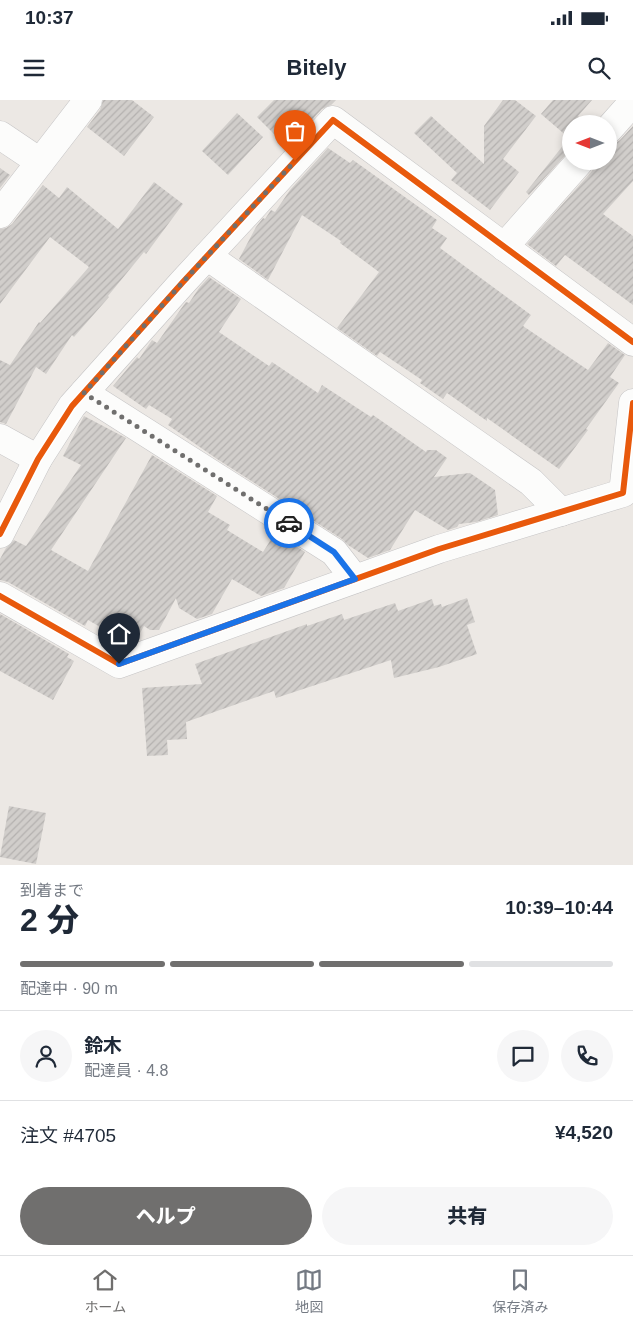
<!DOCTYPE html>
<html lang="ja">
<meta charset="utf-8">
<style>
body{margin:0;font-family:Helvetica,"Noto Sans JP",sans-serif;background:#f6f6f7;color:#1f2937;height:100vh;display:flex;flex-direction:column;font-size:19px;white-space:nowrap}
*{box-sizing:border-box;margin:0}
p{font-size:16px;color:#747a83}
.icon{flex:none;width:28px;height:28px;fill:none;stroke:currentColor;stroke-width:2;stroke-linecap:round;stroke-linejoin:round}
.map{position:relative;height:765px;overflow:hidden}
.details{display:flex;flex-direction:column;background:#fff;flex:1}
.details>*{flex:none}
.needle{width:32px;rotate:270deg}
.fabs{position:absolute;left:562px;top:15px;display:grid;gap:10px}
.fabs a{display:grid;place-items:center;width:55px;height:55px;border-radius:50%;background:#fff;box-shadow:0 2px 8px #0003;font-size:25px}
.pin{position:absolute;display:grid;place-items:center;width:42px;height:42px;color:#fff;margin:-51px -21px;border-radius:50% 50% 50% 0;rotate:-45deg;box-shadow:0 0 5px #0007}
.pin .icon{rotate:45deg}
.courier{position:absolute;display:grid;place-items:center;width:50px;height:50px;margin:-25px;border:4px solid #1a73e8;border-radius:50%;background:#fff;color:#222;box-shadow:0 1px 6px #0007}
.summary em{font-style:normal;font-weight:800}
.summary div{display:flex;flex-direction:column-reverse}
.summary{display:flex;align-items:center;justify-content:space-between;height:85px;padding:0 20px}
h1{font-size:32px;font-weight:800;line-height:38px}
.bar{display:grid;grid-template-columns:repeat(4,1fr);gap:8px 5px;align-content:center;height:60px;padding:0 20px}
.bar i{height:6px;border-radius:4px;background:#e0e1e3}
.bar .selected{background:#706f6e}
.bar p{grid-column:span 4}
.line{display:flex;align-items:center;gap:12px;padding:0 20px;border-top:1px solid #e0e1e3}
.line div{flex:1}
.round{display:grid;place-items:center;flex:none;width:52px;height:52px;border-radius:26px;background:#f6f6f7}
.action{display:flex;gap:10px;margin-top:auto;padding:10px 20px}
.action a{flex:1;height:58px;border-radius:30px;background:#706f6e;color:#fff;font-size:20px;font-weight:800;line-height:58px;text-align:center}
.action a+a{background:#f6f6f7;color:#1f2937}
.status{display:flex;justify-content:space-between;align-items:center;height:35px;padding:0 25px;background:#fff;direction:ltr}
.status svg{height:14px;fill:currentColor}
header{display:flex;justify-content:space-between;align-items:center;height:65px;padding:0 20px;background:#fff;font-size:22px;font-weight:800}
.tab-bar{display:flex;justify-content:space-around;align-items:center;height:70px;border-top:1px solid #e0e1e3;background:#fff;font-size:14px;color:#747a83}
.tab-bar a{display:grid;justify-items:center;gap:2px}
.tab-bar .selected{color:#706f6e}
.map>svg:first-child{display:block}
.building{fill:url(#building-hatch)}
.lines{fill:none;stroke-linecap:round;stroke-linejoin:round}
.minor-casing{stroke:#c5c4c5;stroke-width:29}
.minor{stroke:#fcfcfb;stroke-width:28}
.cycleway-casing{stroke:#fff;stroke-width:9}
.cycleway{stroke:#e8590c;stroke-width:6}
.done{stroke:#706f6e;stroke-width:5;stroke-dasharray:0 9}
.route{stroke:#1a73e8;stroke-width:6}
</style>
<div class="status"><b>10:37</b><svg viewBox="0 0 49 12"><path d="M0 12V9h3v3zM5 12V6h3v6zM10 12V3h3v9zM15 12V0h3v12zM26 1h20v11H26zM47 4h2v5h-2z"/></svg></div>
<header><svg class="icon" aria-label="menu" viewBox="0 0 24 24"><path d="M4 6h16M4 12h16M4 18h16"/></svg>Bitely<svg class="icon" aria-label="search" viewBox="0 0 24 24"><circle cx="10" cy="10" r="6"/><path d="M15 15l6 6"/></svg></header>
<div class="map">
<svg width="633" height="765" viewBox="0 0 633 765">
<defs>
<pattern id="building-hatch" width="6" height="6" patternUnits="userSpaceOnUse" patternTransform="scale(1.25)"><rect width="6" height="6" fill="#d1cecb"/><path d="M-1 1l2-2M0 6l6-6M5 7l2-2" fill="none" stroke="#b4b1af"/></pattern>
</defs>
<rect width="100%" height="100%" fill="#ece8e4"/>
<!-- building -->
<g class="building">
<path d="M 103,0 L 132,0 L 154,17 L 124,56 L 87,27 L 100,10 Z"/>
<path d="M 274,0 L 336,0 L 331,5 L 322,9 L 287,47 L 257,17 Z"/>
<path d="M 503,0 L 515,0 L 536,16 L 503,59 L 519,72 L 490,110 L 451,80 L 457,73 L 414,33 L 431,16 L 484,64 L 484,26 Z"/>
<path d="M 553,0 L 592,0 L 578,16 L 588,24 L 571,24 L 571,49 L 529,95 L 526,92 L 569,38 L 541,14 Z"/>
<path d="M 237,13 L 263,37 L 228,75 L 202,51 Z"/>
<path d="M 633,26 L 633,81 L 603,114 L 633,136 L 633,205 L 565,155 L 556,166 L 527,144 L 592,71 L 595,61 L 609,61 L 609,44 L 614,44 L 620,40 Z"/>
<path d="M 328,48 L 350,63 L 353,60 L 437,120 L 432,128 L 447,138 L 440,148 L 531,215 L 523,226 L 588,270 L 608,243 L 625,255 L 610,277 L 619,283 L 586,329 L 588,330 L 559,369 L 487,318 L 487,321 L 447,293 L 443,299 L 420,283 L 422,280 L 380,252 L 377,256 L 337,228 L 379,172 L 340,143 L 341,141 L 302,115 L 268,180 L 239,159 L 256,127 L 263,118 L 265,119 L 271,110 L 275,112 L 290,90 Z"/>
<path d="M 0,68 L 10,75 L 0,88 Z"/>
<path d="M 154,82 L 183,104 L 146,154 L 144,152 L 108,196 L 109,197 L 74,237 L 72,235 L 46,274 L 36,267 L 6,324 L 0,322 L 0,260 L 10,265 L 39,222 L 40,223 L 89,167 L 50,137 L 0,204 L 0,129 L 6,128 L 12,124 L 43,85 L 59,98 L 67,87 L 118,129 Z"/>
<path d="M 209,177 L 241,199 L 219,232 L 269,266 L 272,262 L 318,293 L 322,285 L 371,317 L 373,315 L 426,352 L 427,350 L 436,350 L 447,358 L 434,377 L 470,373 L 495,390 L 498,415 L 476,422 L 459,424 L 457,427 L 448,430 L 415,410 L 390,450 L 368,458 L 348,445 L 342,439 L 217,359 L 168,325 L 172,319 L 149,305 L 146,309 L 113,286 L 137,257 L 139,259 L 152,240 L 157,243 L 183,206 L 186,202 L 189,203 L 199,188 Z"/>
<path d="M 84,316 L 126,338 L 51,450 L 88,471 L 152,355 L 217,396 L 208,412 L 230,425 L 227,430 L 263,452 L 275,433 L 305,452 L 284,488 L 261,496 L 232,479 L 212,514 L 197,519 L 179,508 L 176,498 L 159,530 L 150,530 L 144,526 L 135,542 L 130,544 L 88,520 L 85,526 L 8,482 L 0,480 L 0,459 L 6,448 L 14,440 L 26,446 L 81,365 L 63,356 Z"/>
<path d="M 467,498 L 475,522 L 467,525 L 477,554 L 439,567 L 394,578 L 391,560 L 276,598 L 274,591 L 186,622 L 187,639 L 167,640 L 168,655 L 147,656 L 142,588 L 202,584 L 195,564 L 307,524 L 307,526 L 342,514 L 344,520 L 395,503 L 398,511 L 432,499 L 434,506 L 441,504 L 442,507 Z"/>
<path d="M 0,514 L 69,554 L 67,557 L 74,561 L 53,600 L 0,571 Z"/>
<path d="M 9,706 L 46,713 L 36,764 L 0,757 Z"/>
</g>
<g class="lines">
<!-- minor casing -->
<g class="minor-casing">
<g id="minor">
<path d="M 609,29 L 633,2"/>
<path d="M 0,35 L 40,62"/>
<path d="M 0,114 L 88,0"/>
<path d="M 504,147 L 580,61"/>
<path d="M 207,156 L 531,382 L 561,412"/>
<path d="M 84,293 L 334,452 L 355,479"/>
<path d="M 0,338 L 38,359"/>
<path d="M 0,434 L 38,359 L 72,306 L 183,182 L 333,20 L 633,242"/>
<path d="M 0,496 L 119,564 L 439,449 L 623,393 L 633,303"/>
</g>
</g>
<!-- minor -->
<use href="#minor" class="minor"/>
<!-- cycleway casing -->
<g class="cycleway-casing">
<g id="cycleway">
<path d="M 0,434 L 38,359 L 72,306 L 183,182 L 333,20 L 633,242"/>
<path d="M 0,496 L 119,564 L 439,449 L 623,393 L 633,303"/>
</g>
</g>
<!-- cycleway -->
<use href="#cycleway" class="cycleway"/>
</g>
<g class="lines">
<!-- done -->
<path class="done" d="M 289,423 L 84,293 L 183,182 L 295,61"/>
<!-- route -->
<path class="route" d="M 119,564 L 355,479 L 334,452 L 289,423"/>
</g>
</svg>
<div class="fabs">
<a><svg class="needle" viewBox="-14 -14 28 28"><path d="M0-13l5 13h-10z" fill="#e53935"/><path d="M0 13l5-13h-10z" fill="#747a83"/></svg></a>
</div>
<div class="pin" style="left:295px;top:61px;background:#ea580c"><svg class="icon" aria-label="bag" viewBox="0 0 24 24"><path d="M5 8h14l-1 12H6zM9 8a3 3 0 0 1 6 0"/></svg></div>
<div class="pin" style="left:119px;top:564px;background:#1f2937"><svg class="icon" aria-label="home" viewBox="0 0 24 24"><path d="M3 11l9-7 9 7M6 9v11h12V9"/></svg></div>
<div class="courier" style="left:289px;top:423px"><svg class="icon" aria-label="car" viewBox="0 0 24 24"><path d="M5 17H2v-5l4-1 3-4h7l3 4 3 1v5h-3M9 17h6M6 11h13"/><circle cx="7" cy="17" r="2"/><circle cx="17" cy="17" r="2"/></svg></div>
</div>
<section class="details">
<div class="summary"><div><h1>2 分</h1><p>到着まで</p></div><em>10:39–10:44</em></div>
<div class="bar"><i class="selected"></i><i class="selected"></i><i class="selected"></i><i></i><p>配達中 · 90 m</p></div>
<div class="line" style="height:90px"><a class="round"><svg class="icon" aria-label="person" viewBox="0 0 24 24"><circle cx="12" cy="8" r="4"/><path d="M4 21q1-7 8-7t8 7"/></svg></a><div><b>鈴木</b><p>配達員 · 4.8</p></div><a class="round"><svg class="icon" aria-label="chat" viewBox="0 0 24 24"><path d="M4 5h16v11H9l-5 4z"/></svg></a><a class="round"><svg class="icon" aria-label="phone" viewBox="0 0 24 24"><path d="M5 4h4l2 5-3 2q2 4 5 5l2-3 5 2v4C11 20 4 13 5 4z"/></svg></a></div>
<div class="line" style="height:65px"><div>注文 #4705</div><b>¥4,520</b></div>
<div class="action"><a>ヘルプ</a><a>共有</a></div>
</section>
<nav class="tab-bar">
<a class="selected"><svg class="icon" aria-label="home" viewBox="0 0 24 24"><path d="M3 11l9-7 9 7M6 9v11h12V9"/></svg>ホーム</a>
<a><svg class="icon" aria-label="map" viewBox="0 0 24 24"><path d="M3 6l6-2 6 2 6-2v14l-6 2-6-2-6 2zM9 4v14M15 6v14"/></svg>地図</a>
<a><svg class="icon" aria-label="saved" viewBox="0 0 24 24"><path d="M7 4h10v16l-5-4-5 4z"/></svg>保存済み</a>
</nav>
